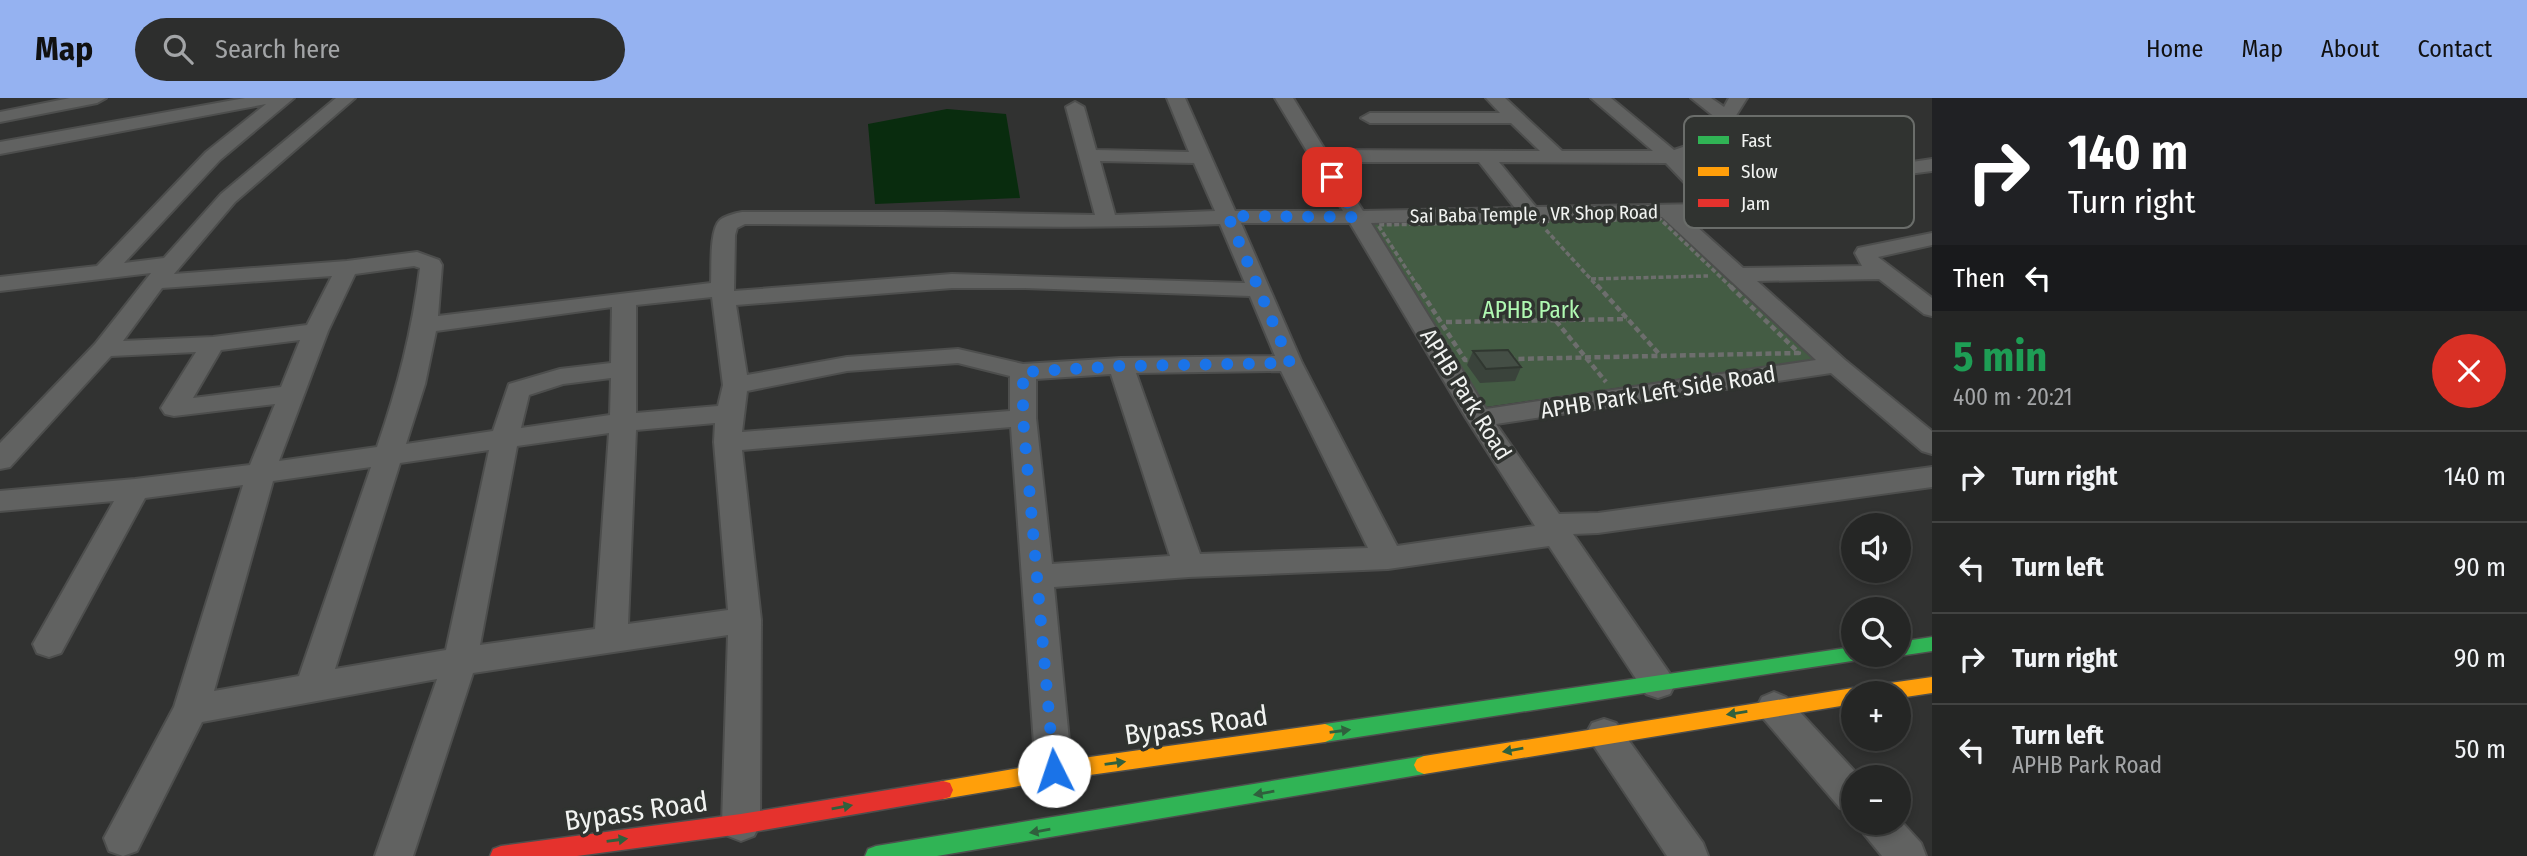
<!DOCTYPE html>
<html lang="en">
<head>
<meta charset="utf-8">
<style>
	:root { --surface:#252625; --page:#2d2e2d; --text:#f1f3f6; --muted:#a3a5a7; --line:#424342; --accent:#95b2f1 }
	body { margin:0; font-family:"Fira Sans Condensed",sans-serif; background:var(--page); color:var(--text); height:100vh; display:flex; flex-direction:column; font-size:26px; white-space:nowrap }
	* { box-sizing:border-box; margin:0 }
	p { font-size:23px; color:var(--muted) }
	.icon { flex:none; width:38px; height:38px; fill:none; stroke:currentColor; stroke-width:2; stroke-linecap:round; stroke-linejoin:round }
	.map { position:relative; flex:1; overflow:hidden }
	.drawer { display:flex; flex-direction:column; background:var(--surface); width:595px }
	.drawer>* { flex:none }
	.guide { background:#202124; color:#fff; overflow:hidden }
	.buttons { position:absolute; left:1841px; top:415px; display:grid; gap:14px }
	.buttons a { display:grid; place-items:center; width:70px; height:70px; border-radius:50%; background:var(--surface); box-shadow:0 4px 10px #0003,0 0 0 2px var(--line); font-size:35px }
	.pin { position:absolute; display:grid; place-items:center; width:60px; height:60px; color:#fff; margin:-30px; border-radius:14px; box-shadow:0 4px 10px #0006 }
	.me { position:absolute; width:77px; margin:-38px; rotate:356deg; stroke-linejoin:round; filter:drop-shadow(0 0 5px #0008) }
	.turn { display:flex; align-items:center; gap:24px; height:147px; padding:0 21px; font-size:32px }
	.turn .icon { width:91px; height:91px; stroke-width:2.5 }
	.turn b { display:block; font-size:49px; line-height:60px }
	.then { display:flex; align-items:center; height:66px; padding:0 21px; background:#0003; gap:14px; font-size:26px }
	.round { display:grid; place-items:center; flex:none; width:74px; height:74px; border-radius:37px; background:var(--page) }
	.headline { display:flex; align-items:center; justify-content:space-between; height:119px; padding:0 21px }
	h1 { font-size:42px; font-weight:700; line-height:52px; color:#1e9e55 }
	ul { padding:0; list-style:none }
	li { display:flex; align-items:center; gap:21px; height:91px; padding:0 21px; border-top:2px solid var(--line) }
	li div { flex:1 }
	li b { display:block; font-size:26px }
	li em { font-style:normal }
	header { display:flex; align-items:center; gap:42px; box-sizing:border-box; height:98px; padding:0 35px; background:var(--accent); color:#111 }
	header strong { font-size:33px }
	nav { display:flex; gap:38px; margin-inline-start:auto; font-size:24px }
	.search { width:490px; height:63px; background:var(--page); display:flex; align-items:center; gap:18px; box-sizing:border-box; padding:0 24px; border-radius:38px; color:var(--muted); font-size:26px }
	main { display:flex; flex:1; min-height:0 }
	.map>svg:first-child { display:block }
</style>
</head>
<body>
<header>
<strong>Map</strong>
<div class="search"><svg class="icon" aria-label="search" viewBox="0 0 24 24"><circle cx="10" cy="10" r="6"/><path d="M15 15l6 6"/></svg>Search here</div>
<nav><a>Home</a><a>Map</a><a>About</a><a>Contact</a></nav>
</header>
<main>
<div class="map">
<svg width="1932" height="758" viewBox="0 0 1932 758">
	<rect width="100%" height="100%" fill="#313231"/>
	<path fill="#445c44" d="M1664 120 1814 261 1486 309 1370 124Z"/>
	<path fill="#092c0e" d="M947 11 1006 16 1020 100 875 106 868 26Z"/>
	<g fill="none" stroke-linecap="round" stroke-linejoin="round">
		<g stroke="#4d4e4d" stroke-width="4">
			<path id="street" d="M70 0H106L97 5 0 24V14Z
				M245 0H294L220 62 124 165 164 160 221 96 336 0H355L235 104 174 176 347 163 417 154 439 162 442 167 438 218 711 185C712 171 709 132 720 122 725 118 736 115 742 114H944L1095 117 1066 9 1075 4 1084 9 1096 52 1189 54 1167 0H1185L1235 113H1343L1275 0H1293L1325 52 1540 53 1511 25H1370L1361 20 1370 15H1500L1486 0H1505L1562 53H1653L1591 0H1611L1674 52 1701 43 1716 20 1691 0H1711L1724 9 1729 0H1747L1715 51 1684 61 1732 112 1729 116 1686 119 1743 170 1862 168 1855 155 1858 150 1932 135V147L1878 159 1932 200V218L1924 216 1879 181 1757 183 1845 262 1932 333V356L1922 353 1831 275 1496 326 1559 416 1598 415 1932 369V389L1598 435 1573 436 1670 576 1675 586 1670 596 1658 600 1646 596 1549 448 1388 471 1189 479 1054 489 1072 673 1067 684 1054 689 1041 684 1036 673 1011 329 742 352 761 522 760 726 754 738 741 743 728 738 722 726 728 537 473 575 413 758H375L437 581 202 624 137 753 123 758 109 753 104 740 174 609 243 387 145 400 61 555 49 559 37 555 33 546 114 403 0 413V393L135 381 250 367 275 306 174 318 165 316 161 310 196 254 111 258 10 369 0 371V345L95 246 151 175 0 193V179L97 168 206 54 266 6 0 56V44ZM1100 63 1194 65 1215 113 1115 117ZM1332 64H1479L1515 110 1363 113ZM1499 64 1666 65 1705 106 1536 109ZM1662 119 1816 262 1486 311 1371 125ZM1241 125H1350L1466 320 1535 428 1397 448 1302 265ZM745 126C904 126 1062 132 1220 126L1245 185 952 176 734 193 735 137 737 130ZM414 168 420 170C412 234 398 288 377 349L279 363 328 233 355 176ZM332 178 307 227 213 239 123 243 162 190ZM952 190H1025L1250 198 1275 258 1121 260 1023 266 958 251 847 259 747 277 736 207ZM712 199 723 287 718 308 636 315V207ZM612 209 611 265 560 271 509 286 493 333 406 346 425 286 436 233ZM300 242 281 289 193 300 221 252ZM958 265 1010 278V313L742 334 747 293 847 273ZM1281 273 1368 450 1200 456 1136 275ZM1111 276 1170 458 1052 466 1036 320V281ZM611 280 610 317 521 330 529 297 563 286ZM715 325 714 344 728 512 628 526 636 332ZM609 335 595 531 480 547 517 348ZM489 352 446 552 335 571 400 365ZM371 369 299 578 214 593 273 383Z
				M1932 61V73L1870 81 1851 89 1841 103H1827L1824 99 1837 81 1859 72Z
				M1774 594 1786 599 1860 679H1853V715L1840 710 1762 619 1757 609 1762 599Z
				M1604 621 1616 625 1703 745 1708 758H1667L1586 636 1592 625Z
				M1899 721 1921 745 1926 758H1882L1864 736 1858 724H1899Z"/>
		</g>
		<g stroke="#4d4e4d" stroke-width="3">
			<path id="fast" d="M1932 539V553L1899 558 1893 556H1899V544Z
				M1853 549V556H1867L1865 561 1325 644 1318 641 1315 635 1318 629 1325 626Z
				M1424 658 1431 661 1434 667 1431 673 1424 676 937 758H865L868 751 876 748Z"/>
		</g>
		<g stroke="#4d4e4d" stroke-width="3">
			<path id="slow" d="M1932 579V595L1899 600V595H1866L1869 589 1876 587Z
				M1853 590 1861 595H1853V606L1424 676 1417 673 1414 667 1417 661 1424 658Z
				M1325 626 1332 629 1335 635 1332 641 1325 644 1054 682 943 701 936 699 933 692 936 685 943 683 1054 664Z"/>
		</g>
		<g stroke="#4d4e4d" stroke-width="3">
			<path id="jam" d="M943 683 950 685 953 692 950 699 943 701 741 736 577 758H490L493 751 501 748 741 716Z"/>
		</g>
		<path stroke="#6d6e6d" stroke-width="3.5" stroke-dasharray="5 2.5" stroke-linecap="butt" d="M1546 132 1598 189
			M1591 181 1708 178
			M1418 189 1378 127 1660 121 1731 189"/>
		<path stroke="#6d6e6d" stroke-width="4.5" stroke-dasharray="6 3.5" stroke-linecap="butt" d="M1417 187 1465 262 1799 255 1729 187
			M1597 187 1660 257
			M1556 223 1606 284
			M1446 224 1627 221"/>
		<use href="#street" fill="#616261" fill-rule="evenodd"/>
		<use href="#fast" fill="#30b455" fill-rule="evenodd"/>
		<use href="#slow" fill="#ff9f0a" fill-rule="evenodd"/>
		<use href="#jam" fill="#e5322d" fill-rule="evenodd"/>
	</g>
	<path fill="#3a433b" d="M1473 253 1521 269 1515 283 1480 285 1467 267Z"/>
	<path fill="#444e45" stroke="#303730" stroke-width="2" d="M1508 252 1521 269 1486 271 1473 253Z"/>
	<defs><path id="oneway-solid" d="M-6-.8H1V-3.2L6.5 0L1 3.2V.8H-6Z" transform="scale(1.75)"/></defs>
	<g fill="#30603d">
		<use href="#oneway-solid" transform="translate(1737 615) rotate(171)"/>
		<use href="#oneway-solid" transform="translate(1340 633) rotate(-8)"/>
		<use href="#oneway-solid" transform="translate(1513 652) rotate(170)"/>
		<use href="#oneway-solid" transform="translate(1115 665) rotate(-8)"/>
		<use href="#oneway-solid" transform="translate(1264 695) rotate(170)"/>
		<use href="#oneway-solid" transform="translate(842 709) rotate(-10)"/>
		<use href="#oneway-solid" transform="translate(1040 733) rotate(170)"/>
		<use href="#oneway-solid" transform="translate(617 742) rotate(-8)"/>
	</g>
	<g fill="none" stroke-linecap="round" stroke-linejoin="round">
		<path stroke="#1a73e8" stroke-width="12" stroke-dasharray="0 21.6" d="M1054 673 1023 320V274L1121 268 1290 265 1228 118 1356 119 1332 79"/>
	</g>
	<g text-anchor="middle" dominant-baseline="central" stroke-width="7" stroke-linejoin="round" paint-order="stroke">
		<g font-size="19" fill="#f1f3f1" stroke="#303330">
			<text transform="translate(1534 116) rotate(-1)">Sai Baba Temple , VR Shop Road</text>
		</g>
		<g font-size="23" fill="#b0f9b2" stroke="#303330">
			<text x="1531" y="212">APHB Park</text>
		</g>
		<g font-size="23" fill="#f1f3f1" stroke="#303330">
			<text transform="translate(1658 294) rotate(-9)">APHB Park Left Side Road</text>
			<text transform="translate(1466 296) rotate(58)">APHB Park Road</text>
		</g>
		<g font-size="28" fill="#f1f3f1" stroke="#303330">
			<text transform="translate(1196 627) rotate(-8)">Bypass Road</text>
			<text transform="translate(636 713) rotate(-8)">Bypass Road</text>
		</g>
	</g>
	<rect x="1684" y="18" width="230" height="112" rx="10" fill="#303330" stroke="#6a6d6a" stroke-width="2"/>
	<rect x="1698" y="38" width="31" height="8" fill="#30b455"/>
	<rect x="1698" y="69" width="31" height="9" fill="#ff9f0a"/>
	<rect x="1698" y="101" width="31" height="8" fill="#e5322d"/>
	<g font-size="19" fill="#f1f3f1">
		<text x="1741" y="49">Fast</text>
		<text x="1741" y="80">Slow</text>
		<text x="1741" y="112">Jam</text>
	</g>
</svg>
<div class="buttons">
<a><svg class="icon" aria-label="sound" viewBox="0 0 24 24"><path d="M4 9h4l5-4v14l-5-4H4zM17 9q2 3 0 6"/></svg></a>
<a><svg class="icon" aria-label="search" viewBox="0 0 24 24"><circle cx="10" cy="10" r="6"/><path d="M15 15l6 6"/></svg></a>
<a>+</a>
<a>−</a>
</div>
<div class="pin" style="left:1332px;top:79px;background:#d93025"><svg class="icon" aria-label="arrive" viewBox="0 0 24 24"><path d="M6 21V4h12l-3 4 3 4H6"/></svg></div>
<svg class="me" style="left:1054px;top:673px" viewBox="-20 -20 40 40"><circle r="19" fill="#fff"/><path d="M0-13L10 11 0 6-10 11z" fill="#1a73e8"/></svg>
</div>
<section class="drawer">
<div class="guide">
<div class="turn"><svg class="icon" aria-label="right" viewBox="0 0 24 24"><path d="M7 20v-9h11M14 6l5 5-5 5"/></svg><div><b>140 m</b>Turn right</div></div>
<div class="then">Then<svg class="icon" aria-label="left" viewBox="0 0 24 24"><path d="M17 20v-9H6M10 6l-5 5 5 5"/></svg></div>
</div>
<div class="headline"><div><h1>5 min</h1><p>400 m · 20:21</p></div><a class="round" style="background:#d93025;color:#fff"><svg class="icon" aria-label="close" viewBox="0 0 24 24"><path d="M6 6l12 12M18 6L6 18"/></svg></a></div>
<ul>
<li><svg class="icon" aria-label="right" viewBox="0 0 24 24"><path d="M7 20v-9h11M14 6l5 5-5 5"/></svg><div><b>Turn right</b></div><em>140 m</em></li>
<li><svg class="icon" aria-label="left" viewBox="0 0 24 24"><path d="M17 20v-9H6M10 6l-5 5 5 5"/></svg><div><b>Turn left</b></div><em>90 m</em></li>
<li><svg class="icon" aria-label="right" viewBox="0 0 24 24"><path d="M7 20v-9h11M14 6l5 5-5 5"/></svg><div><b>Turn right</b></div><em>90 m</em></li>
<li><svg class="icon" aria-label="left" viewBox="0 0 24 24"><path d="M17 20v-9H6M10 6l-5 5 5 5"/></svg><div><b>Turn left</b><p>APHB Park Road</p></div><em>50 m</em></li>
</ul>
</section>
</main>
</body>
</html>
